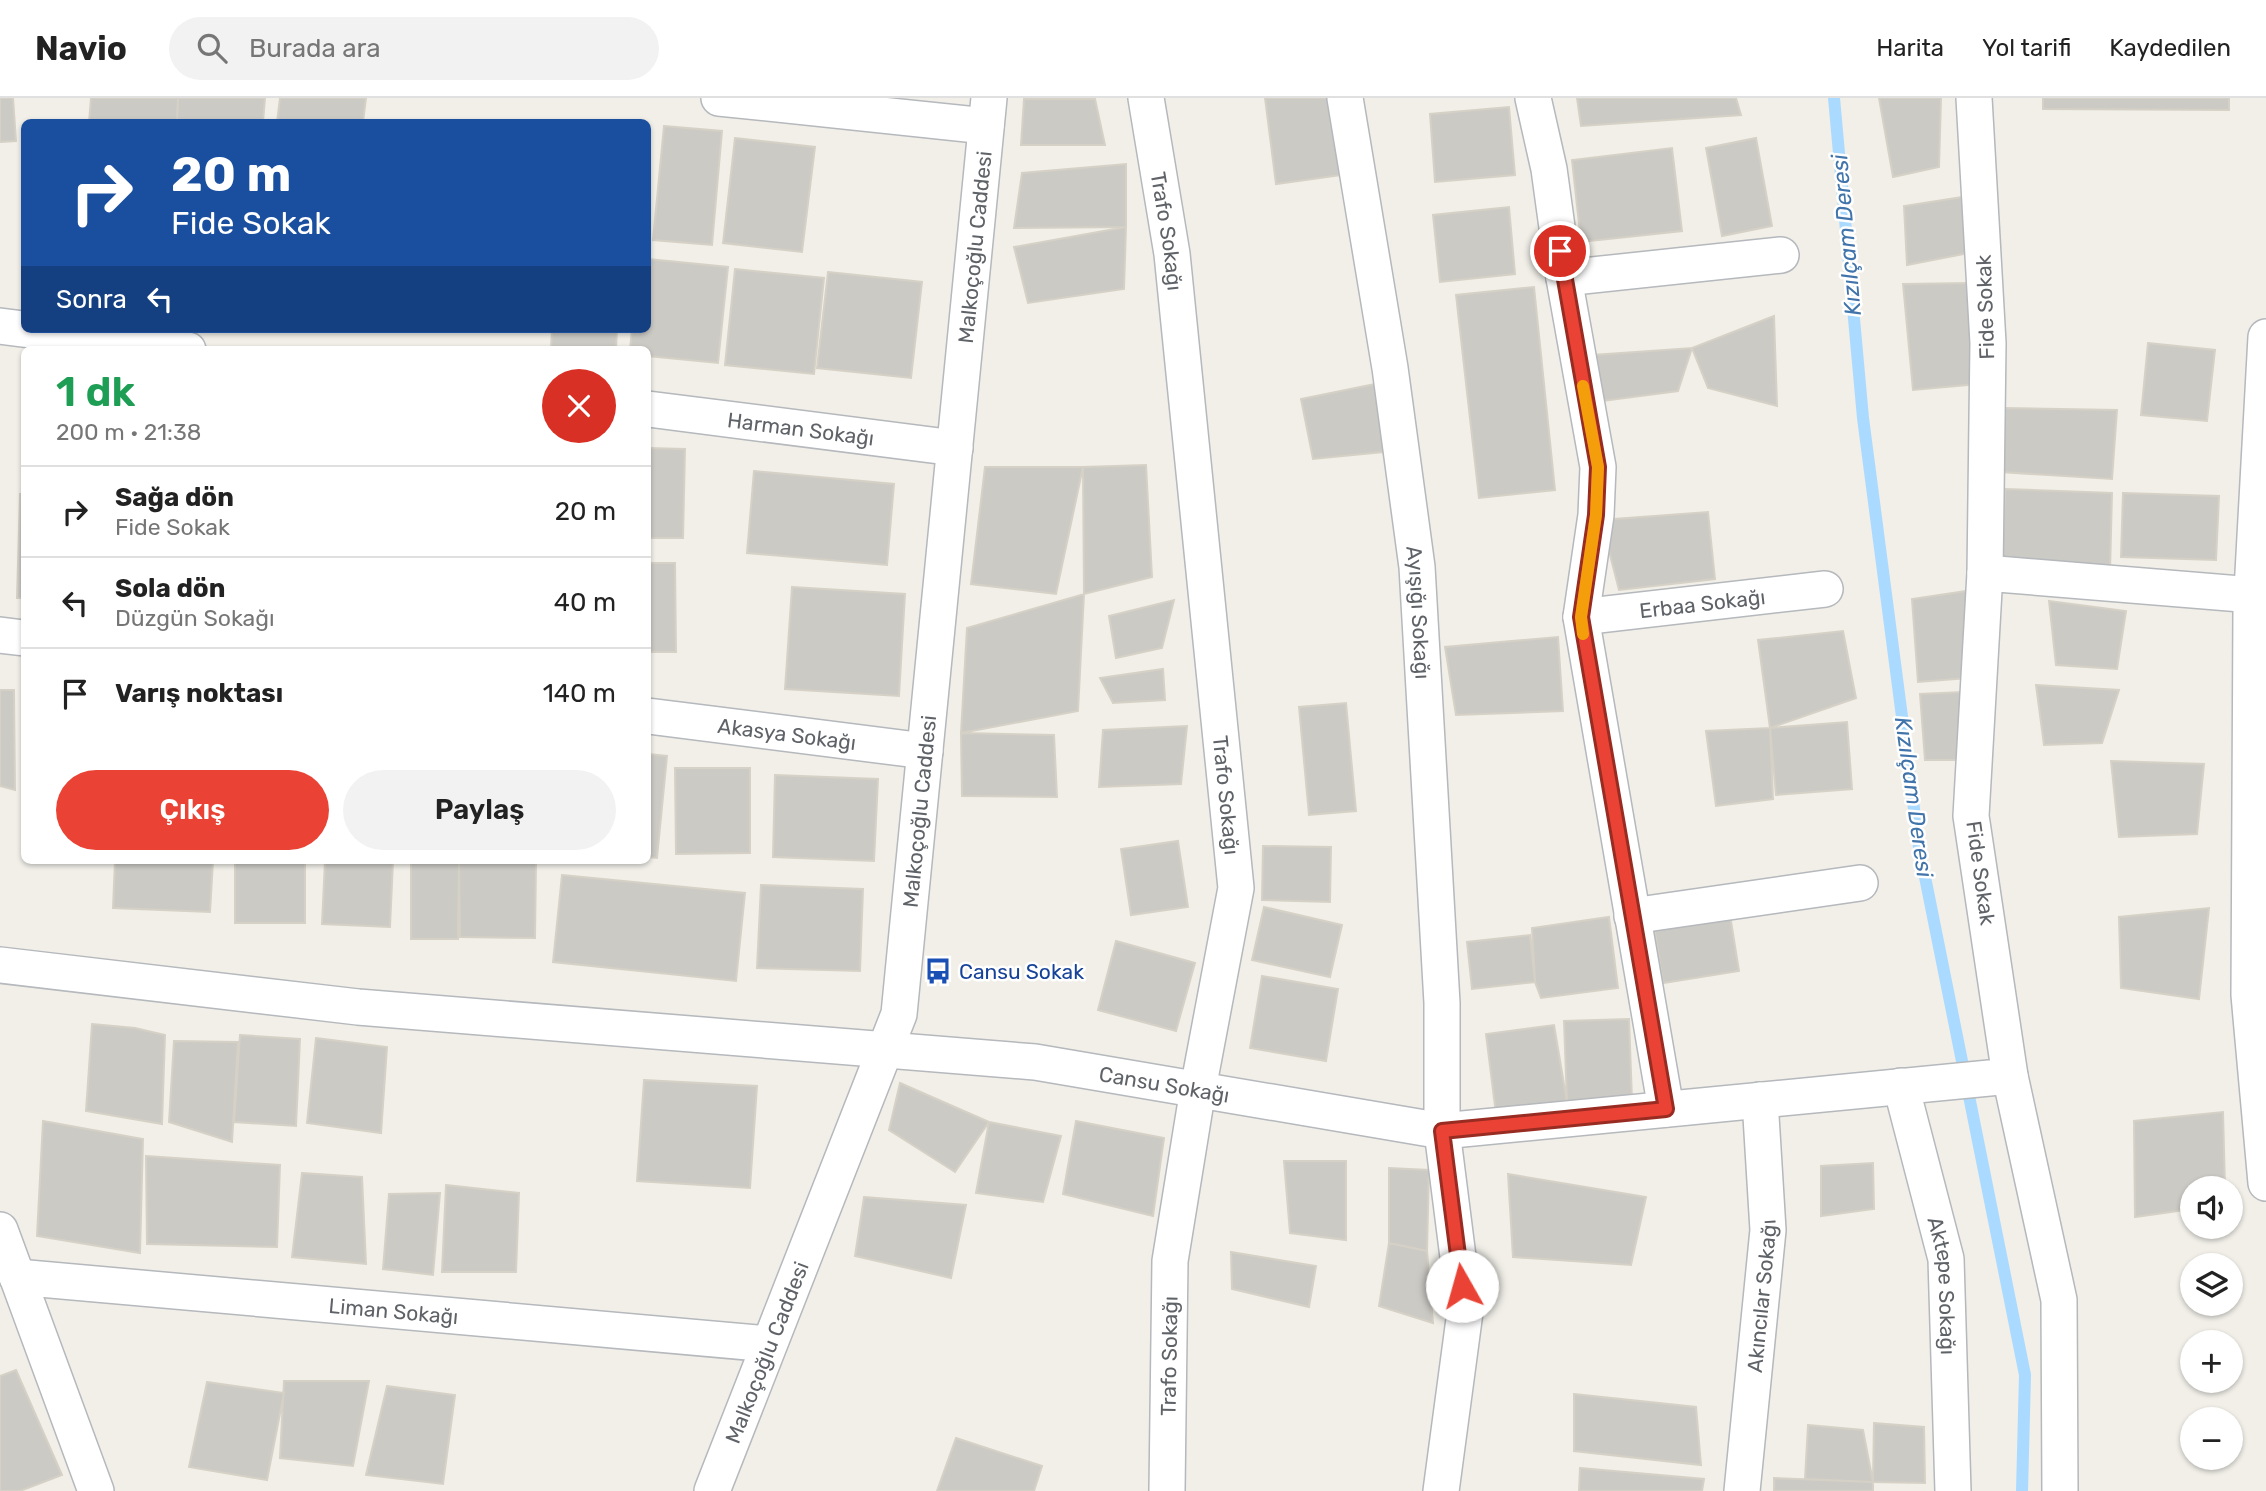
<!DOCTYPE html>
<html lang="tr">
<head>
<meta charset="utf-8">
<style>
	:root { --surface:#fff; --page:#f2f2f2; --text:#222; --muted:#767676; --line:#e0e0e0; --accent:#ea4335 }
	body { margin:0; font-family:Rubik,sans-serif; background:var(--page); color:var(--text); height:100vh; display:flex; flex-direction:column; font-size:26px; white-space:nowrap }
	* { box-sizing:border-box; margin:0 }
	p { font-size:23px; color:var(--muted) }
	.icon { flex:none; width:38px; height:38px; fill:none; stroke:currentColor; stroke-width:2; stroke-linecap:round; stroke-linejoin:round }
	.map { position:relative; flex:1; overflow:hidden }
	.details { position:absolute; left:21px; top:248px; width:630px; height:518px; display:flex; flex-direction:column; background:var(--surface); border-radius:10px; box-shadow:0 2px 5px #0004 }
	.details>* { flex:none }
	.top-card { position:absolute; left:21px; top:21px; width:630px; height:214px; border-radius:10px; box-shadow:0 2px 5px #0004; background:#1a4fa0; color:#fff; overflow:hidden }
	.tools { position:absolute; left:2180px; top:1078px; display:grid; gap:14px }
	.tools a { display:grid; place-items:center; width:63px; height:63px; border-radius:50%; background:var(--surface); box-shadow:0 2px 5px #0004; font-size:35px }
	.pin { position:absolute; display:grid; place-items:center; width:60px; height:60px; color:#fff; margin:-30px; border:4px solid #fff; border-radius:50%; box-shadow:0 2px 7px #0007 }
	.me { position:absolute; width:77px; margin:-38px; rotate:353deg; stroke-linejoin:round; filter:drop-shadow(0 0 5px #0008) }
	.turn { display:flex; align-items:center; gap:24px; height:147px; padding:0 35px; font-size:32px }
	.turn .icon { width:91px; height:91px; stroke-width:2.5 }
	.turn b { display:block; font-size:49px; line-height:60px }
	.then { display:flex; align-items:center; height:66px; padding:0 35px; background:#0003; gap:14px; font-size:26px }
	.round { display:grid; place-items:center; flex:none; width:74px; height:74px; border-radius:37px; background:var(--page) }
	.head { display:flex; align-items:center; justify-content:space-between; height:119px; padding:0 35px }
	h1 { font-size:42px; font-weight:600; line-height:52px; color:#1e9e55 }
	.button { display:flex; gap:14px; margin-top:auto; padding:14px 35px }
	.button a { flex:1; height:80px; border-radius:42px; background:var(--accent); color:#fff; font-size:28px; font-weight:600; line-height:80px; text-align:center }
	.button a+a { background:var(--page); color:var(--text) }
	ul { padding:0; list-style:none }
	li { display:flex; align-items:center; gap:21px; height:91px; padding:0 35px; border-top:2px solid var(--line) }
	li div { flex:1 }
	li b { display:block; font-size:26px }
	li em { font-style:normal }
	header { display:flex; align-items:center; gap:42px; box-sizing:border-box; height:98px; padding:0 35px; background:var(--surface); border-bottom:2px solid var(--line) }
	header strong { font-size:33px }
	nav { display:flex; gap:38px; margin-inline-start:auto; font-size:24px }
	.search { width:490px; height:63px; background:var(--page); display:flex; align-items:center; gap:18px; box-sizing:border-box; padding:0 24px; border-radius:38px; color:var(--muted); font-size:26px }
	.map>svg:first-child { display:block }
</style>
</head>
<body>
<header>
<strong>Navio</strong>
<div class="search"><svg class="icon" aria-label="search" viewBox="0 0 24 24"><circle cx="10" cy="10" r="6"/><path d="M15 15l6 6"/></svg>Burada ara</div>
<nav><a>Harita</a><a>Yol tarifi</a><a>Kaydedilen</a></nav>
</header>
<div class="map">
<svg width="2266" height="1393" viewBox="0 0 2266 1393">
	<rect width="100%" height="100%" fill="#f1efe8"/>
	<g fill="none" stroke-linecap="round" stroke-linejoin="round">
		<path stroke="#aadaff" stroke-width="12" d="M1834 0 1863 320 1919 749 2025 1277 2022 1393"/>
	</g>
	<path fill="#cccac5" stroke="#d6d1c6" stroke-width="2" d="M0 0H13L16 43 0 44Z
		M91 0H178L177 24H89Z
		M178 0H265L263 24H177Z
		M280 0H366L363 24H277Z
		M1265 0H1339L1349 76 1276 86Z
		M1577 0H1736L1741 17 1581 28Z
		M1879 0H1941L1939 69 1893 79Z
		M2043 0H2229V12L2043 11Z
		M1024 1H1095L1105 47H1021Z
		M1509 9 1515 77 1435 84 1430 16Z
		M664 28 722 33 712 147 653 142Z
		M735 40 815 49 802 154 723 145Z
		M1756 40 1772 128 1722 138 1706 50Z
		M1672 50 1682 133 1581 144 1572 62Z
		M1126 66V129L1014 130 1022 75Z
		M1963 99 1974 154 1907 167 1904 108Z
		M1509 109 1515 176 1440 184 1433 117Z
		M1126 129 1124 191 1028 205 1014 149Z
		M648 161 728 169 718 265 648 258V252H630L632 231H648Z
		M735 171 824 180 814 276 725 267Z
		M828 174 922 184 911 280 817 270Z
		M1970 185 1978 286 1913 292 1903 186Z
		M1534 189 1555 392 1479 400 1456 197Z
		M1774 218 1777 308 1708 290 1692 250Z
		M552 231H617L616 252 551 251Z
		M2148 245 2215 252 2207 323 2141 317Z
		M1692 250 1678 293 1603 303 1593 257Z
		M1380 285 1383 354 1313 361 1301 301Z
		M2002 310 2117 312 2112 381 2000 374Z
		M648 350 685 351 683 440H648Z
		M1146 367 1152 479 1084 496 1083 369Z
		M985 369H1083L1056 496 971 486Z
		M754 373 894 386 887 467 747 455Z
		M2005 391 2112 395 2110 474 2002 470Z
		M2123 395 2219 398 2216 462 2121 459Z
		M20 396H24V500H17Z
		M1708 414 1715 481 1619 492 1601 422Z
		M648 465H675L676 554H648Z
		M792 489 905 496 899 598 785 591Z
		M1973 492 1968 580 1918 584 1912 501Z
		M1084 496 1078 613 961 635 967 530Z
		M1174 502 1162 550 1116 560 1109 518Z
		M2049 503 2126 513 2117 571 2056 567Z
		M1843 533 1856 600 1770 630 1758 542Z
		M1558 539 1563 613 1456 617 1445 549Z
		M1163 571 1165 602 1113 605 1100 580Z
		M2036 587 2119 592 2102 645 2044 647Z
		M0 592H14L15 692 0 688Z
		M1963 594V662H1925L1920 596Z
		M1346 605 1356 713 1309 717 1299 609Z
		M1847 624 1852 691 1776 697 1770 630Z
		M1187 628 1181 686 1099 689 1103 632Z
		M1770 630 1773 701 1716 708 1706 633Z
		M961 635 1054 637 1057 699 962 698Z
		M648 656 667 658 657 760 648 759Z
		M2111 663 2204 666 2197 736 2119 739Z
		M675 670H750V755L676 756Z
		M775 677 878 681 874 763 773 759Z
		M1178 743 1188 809 1131 817 1121 751Z
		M1263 748 1331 749 1330 804 1262 802Z
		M115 763H213L210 814 113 810Z
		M235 763H305V825H235Z
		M325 763H393L390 829 322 826Z
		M411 763H459L458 841H411Z
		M459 763H536L535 840 460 839Z
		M562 777 745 795 736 883 553 864Z
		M761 787 863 791 860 873 757 870Z
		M1264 809 1342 827 1330 879 1252 862Z
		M2209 810 2199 901 2121 890 2119 819Z
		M1730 817 1739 873 1663 885 1654 829Z
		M1609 819 1618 890 1541 900 1535 884 1532 830Z
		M1530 837 1535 884 1472 891 1467 844Z
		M1116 843 1195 865 1176 933 1098 912Z
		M1262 878 1338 891 1326 963 1250 950Z
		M1629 921 1632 1002 1567 1004 1564 923Z
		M92 926 135 930 165 937 162 1026 86 1013Z
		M1554 927 1567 1004 1496 1016 1486 936Z
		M240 937 300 941 296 1028 234 1024Z
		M316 940 387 949 381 1035 307 1025Z
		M174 943 238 944 232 1044 169 1024Z
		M644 982 757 988 750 1090 637 1083Z
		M900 985 989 1024 955 1074 889 1032Z
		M2223 1014 2225 1090H2193V1111L2135 1119 2134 1023Z
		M43 1023 143 1041 140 1155 37 1138Z
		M1076 1023 1164 1040 1153 1118 1063 1096Z
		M989 1024 1061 1038 1043 1104 976 1095Z
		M146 1058 280 1067 277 1149 147 1146Z
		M1284 1063H1346V1142L1290 1135Z
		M1873 1065 1874 1111 1821 1118V1068Z
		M1389 1070 1429 1072 1427 1153 1389 1145Z
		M302 1075 362 1079 366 1166 292 1159Z
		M1508 1076 1646 1099 1631 1167 1513 1159Z
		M446 1087 519 1095 516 1174H442Z
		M440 1095 433 1177 383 1171 389 1096Z
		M864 1099 966 1107 951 1180 855 1158Z
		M1389 1145 1427 1153 1433 1225 1379 1208Z
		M1231 1154 1316 1168 1309 1209 1232 1191Z
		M16 1272 62 1377 20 1393H0V1278Z
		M284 1283H369L353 1368 280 1360Z
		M207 1284 284 1295 267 1382 189 1369Z
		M387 1288 455 1297 443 1386 366 1377Z
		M1574 1296 1696 1309 1701 1367 1574 1353Z
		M1874 1325 1924 1329 1925 1385 1873 1384Z
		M1808 1327 1863 1332 1873 1384 1805 1381Z
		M956 1340 1042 1368 1034 1393H937Z
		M1580 1370 1704 1381 1702 1393H1579Z
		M1774 1380 1873 1384V1393H1774Z"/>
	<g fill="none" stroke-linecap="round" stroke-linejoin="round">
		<g stroke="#b5b8bc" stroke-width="38">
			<g id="minor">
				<path d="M719 0 986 28"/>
				<path id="s1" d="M1146 0 1172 156 1236 790 1198 991 1170 1163 1167 1393"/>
				<path id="s2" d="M1345 0 1390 270 1417 469 1442 905V1033L1465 1214 1441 1393"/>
				<path d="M1533 0 1549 71 1564 180 1598 369 1596 417 1581 519 1666 1011"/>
				<path d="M1564 180 1781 157"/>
				<path d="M0 228 188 252"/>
				<path d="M2266 239 2251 511 2249 897 2266 1085"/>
				<path id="s3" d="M648 311 955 350"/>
				<path d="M1985 475 2266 498"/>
				<path id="s4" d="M1581 519 1825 491"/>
				<path d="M0 537 24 540"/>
				<path id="s5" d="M648 618 925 653"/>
				<path d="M1632 818 1860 785"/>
				<path id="s6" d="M0 867 358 909 1035 964 1442 1033 2010 978 1971 718 1985 475 1988 245 1974 0"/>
				<path d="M2010 978 2059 1202 2060 1393"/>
				<path id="s7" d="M1901 988 1946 1161 1953 1393"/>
				<path d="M0 1132 96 1393"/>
				<path id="s8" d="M17 1179 769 1246"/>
				<path id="s9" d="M712 1393 899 916 989 0"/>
				<path id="s10" d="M1742 1393 1768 1132 1760 1002"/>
			</g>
		</g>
		<use href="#minor" stroke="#fff" stroke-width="35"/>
	</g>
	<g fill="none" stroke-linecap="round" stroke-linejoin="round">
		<g stroke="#982c22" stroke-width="18">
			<path id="route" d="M1462 1188 1442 1033 1666 1011 1581 519 1596 417 1598 369 1560 153"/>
		</g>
		<use href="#route" stroke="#ea4335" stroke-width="12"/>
		<path stroke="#f59e0b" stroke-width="12" d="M1583 288 1598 369 1596 417 1581 519 1583 536"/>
	</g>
	<defs>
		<g id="bus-bare" transform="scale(2.1)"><path d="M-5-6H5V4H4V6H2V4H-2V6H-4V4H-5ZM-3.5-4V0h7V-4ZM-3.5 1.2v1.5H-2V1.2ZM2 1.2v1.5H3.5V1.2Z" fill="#1a4fb4" stroke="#fff" stroke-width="2.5" paint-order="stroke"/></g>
	</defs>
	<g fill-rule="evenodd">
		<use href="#bus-bare" x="938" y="873"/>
	</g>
	<g text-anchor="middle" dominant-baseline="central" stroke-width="5" stroke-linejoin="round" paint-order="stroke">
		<g font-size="21" fill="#5f6368" stroke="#fff">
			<text stroke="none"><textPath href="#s1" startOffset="135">Trafo Sokağı</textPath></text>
			<text stroke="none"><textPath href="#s9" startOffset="1283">Malkoçoğlu Caddesi</textPath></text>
			<text transform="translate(1985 209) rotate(-92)">Fide Sokak</text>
			<text stroke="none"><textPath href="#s3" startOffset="154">Harman Sokağı</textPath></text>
			<text stroke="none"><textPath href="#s4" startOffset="122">Erbaa Sokağı</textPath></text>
			<text stroke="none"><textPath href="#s2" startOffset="520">Ayışığı Sokağı</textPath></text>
			<text stroke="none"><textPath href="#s5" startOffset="140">Akasya Sokağı</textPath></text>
			<text stroke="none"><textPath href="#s1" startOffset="702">Trafo Sokağı</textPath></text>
			<text stroke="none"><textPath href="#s9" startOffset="716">Malkoçoğlu Caddesi</textPath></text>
			<text transform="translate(1981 775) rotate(82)">Fide Sokak</text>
			<text stroke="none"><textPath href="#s6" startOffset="1171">Cansu Sokağı</textPath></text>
			<text stroke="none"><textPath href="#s7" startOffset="205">Aktepe Sokağı</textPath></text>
			<text stroke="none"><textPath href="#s10" startOffset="196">Akıncılar Sokağı</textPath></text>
			<text stroke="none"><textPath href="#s8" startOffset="378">Liman Sokağı</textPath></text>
			<text stroke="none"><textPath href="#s9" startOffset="149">Malkoçoğlu Caddesi</textPath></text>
			<text transform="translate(1169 1258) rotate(-89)">Trafo Sokağı</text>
		</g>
		<g font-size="21" fill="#164399" stroke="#fff" text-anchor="start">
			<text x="959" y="873">Cansu Sokak</text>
		</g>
		<g font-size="23" font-style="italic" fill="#4174aa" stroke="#fff">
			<text transform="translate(1846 137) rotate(-95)">Kızılçam Deresi</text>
			<text transform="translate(1914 699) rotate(82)">Kızılçam Deresi</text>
		</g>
	</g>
</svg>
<div class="tools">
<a><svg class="icon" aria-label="sound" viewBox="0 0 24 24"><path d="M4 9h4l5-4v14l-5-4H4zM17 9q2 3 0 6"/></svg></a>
<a><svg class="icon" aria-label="layers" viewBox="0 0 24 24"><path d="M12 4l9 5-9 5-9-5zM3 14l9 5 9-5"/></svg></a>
<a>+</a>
<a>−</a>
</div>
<div class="pin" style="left:1560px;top:153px;background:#d93025"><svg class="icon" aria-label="arrive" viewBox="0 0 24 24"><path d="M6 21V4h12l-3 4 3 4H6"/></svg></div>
<svg class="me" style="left:1462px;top:1188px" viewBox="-20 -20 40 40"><circle r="19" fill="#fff"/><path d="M0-13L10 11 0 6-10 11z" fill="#ea4335"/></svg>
<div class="top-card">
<div class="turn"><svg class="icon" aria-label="right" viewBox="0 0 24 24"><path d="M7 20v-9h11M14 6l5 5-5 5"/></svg><div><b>20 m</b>Fide Sokak</div></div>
<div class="then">Sonra<svg class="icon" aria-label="left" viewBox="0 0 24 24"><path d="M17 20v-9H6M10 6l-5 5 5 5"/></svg></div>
</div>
<section class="details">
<div class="head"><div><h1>1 dk</h1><p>200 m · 21:38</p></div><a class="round" style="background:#d93025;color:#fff"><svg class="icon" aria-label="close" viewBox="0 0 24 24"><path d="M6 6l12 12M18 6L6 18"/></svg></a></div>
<ul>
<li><svg class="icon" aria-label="right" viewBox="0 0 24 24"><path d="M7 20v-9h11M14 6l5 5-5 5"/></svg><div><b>Sağa dön</b><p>Fide Sokak</p></div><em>20 m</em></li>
<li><svg class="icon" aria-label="left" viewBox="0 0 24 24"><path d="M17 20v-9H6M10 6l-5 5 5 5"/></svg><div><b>Sola dön</b><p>Düzgün Sokağı</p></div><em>40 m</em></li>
<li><svg class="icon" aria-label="arrive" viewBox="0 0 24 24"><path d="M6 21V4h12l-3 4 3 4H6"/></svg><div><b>Varış noktası</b></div><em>140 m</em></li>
</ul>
<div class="button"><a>Çıkış</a><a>Paylaş</a></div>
</section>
</div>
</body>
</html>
